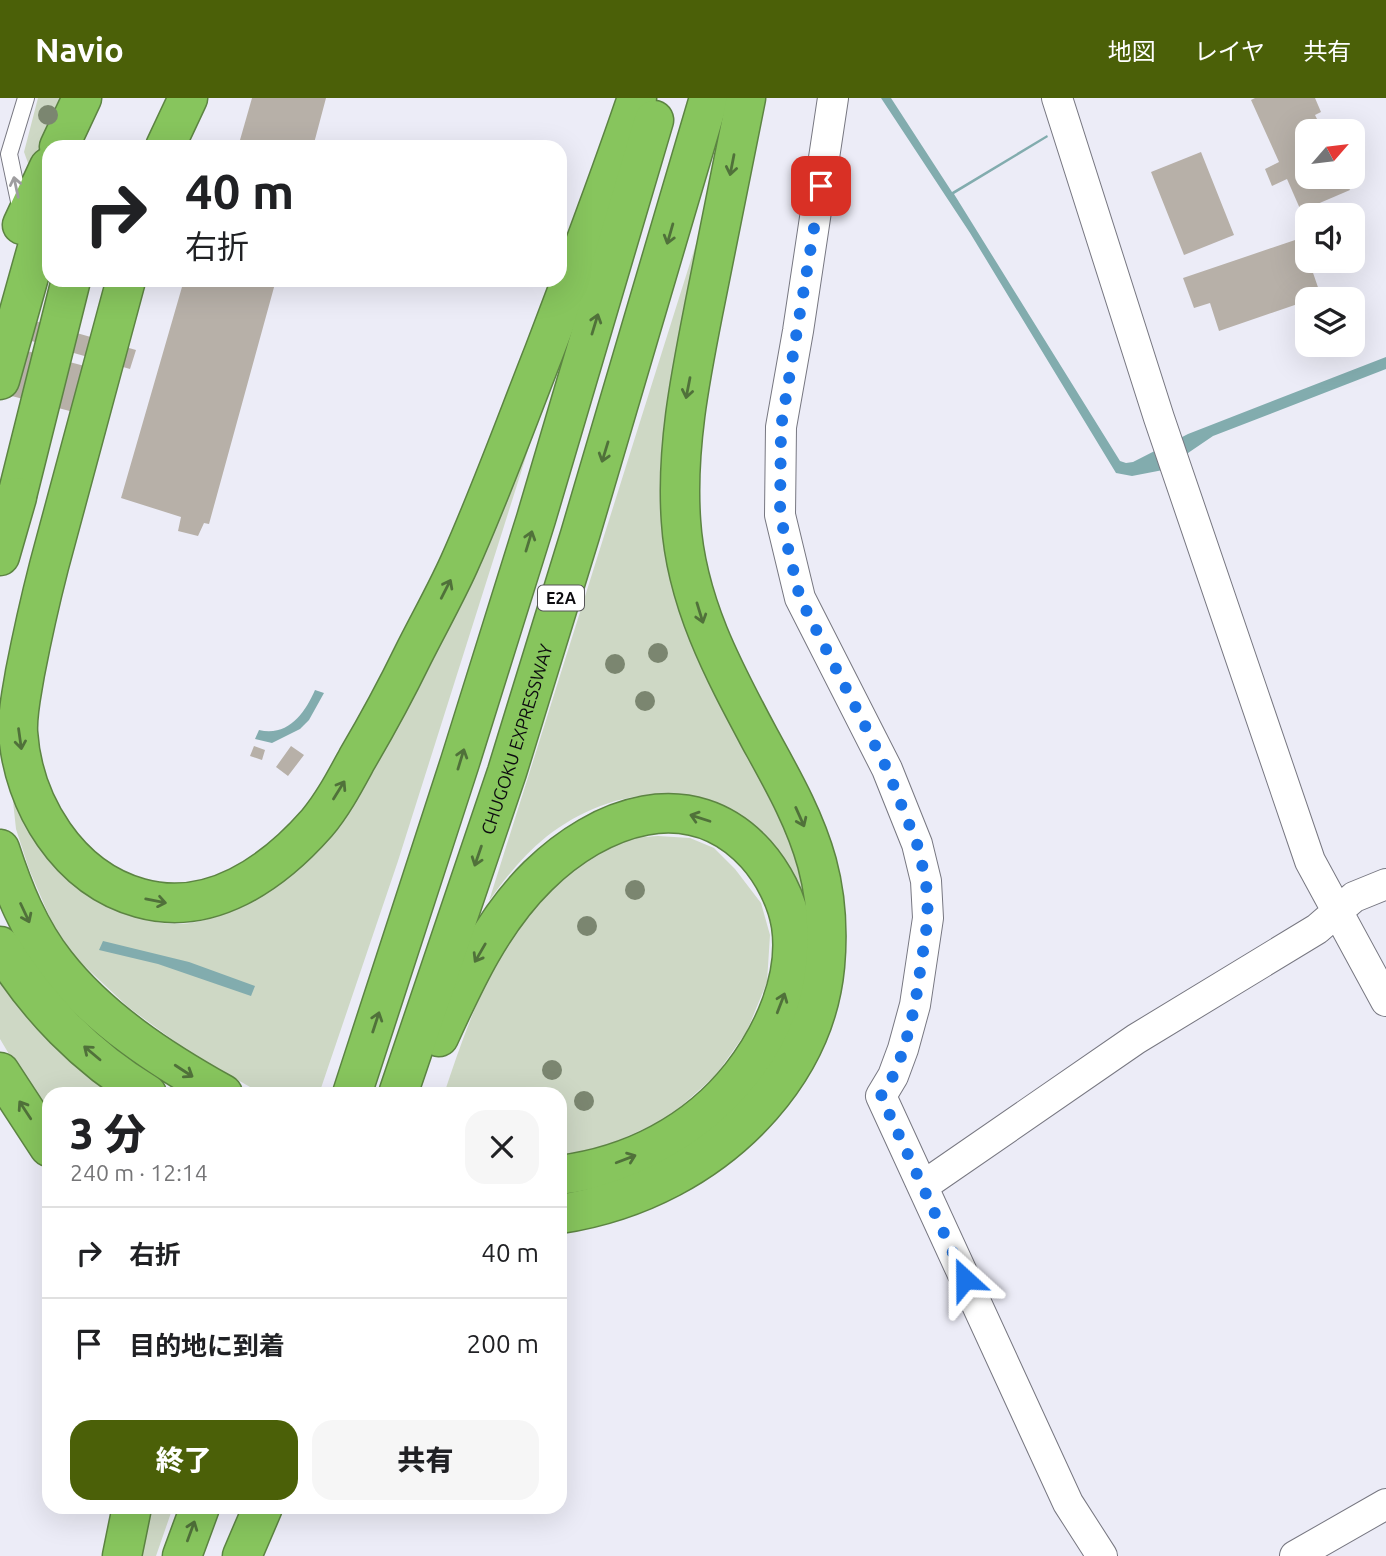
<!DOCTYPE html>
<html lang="ja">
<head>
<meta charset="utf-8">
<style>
	:root { --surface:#fff; --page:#f6f6f6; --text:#202124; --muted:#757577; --line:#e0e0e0; --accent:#4b6008 }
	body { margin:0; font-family:Ubuntu,"Noto Sans JP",sans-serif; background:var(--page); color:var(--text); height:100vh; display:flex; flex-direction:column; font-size:26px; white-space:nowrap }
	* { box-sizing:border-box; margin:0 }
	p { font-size:23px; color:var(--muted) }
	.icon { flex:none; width:38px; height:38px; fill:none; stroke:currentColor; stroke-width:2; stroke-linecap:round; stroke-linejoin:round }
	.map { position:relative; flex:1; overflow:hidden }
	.side { position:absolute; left:42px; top:989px; width:525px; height:427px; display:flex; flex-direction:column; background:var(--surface); border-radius:21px; box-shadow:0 7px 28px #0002 }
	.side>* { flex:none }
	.top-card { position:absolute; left:42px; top:42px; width:525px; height:147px; border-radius:21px; box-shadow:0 7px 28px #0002; background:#fff; color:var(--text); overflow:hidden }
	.needle { width:46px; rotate:62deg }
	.controls { position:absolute; left:1295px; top:21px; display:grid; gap:14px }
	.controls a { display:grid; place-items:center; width:70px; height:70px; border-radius:14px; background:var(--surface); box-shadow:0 7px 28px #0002; font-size:35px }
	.pin { position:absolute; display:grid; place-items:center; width:60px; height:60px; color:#fff; margin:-30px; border-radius:14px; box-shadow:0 4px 10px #0006 }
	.me { position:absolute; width:77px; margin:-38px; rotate:336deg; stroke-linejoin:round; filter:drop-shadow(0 0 5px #0008) }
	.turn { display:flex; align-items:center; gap:24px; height:147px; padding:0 28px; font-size:32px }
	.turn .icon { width:91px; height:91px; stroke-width:2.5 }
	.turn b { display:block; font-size:49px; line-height:60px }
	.round { display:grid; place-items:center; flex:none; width:74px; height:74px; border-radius:21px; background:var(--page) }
	.overview { display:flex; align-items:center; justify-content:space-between; height:119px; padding:0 28px }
	h1 { font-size:42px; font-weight:800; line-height:52px }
	.primary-button { display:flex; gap:14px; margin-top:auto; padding:14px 28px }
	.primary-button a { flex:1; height:80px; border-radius:21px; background:var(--accent); color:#fff; font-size:28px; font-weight:800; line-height:80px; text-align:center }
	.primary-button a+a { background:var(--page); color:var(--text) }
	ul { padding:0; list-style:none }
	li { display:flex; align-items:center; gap:21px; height:91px; padding:0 28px; border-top:2px solid var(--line) }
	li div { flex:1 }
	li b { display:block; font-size:26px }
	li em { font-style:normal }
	header { display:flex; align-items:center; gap:42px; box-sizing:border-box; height:98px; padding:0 35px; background:var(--accent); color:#fff }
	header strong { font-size:33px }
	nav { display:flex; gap:38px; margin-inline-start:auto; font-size:24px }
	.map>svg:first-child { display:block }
</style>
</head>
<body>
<header>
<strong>Navio</strong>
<nav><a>地図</a><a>レイヤ</a><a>共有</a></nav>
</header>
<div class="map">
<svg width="1386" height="1458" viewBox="0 0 1386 1458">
	<rect width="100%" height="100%" fill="#ececf7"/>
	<path fill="#ced8c5" d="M38 0H65L43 60 32 67 28 65 24 54Z
		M696 146H699L664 386 783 712 812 817C801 799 789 781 777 763 772 755 767 744 760 737 701 675 607 690 546 739 524 757 505 780 489 803Z
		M561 248 398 763 319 996H262L188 953 128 909 75 859 53 827 29 771 16 731 12 694C22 716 31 742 48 760 84 799 145 837 201 823 225 816 247 802 269 789Z
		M658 738 690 740 714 750 735 771 761 805 770 837 767 884 747 933 716 977 668 1020 606 1048 560 1058V996H444C471 914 506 816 579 765 592 757 607 747 621 743 633 739 646 739 658 738Z
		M0 871 126 996H49V1023L0 941Z
		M148 1409H173L156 1458H138Z"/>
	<path fill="#82acae" d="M881 0H891L952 94 1047 37 1048 39 954 96 1120 363 1126 365 1133 364 1188 336 1386 259V271L1213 338 1163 372 1132 378 1116 375 970 135Z
		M315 592 324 595 309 622 300 631 272 645 255 641 259 632C288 639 305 615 315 592Z
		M103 843 189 864 255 888 251 898 158 866 99 852Z"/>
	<path fill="#b7b0a8" d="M252 0H326L313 49H238Z
		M1255 0H1315L1321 14 1315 17 1323 33H1307V79H1344L1350 92 1301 113 1287 81 1272 88 1265 71 1279 64 1251 2Z
		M1201 54 1234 137 1184 157 1151 74Z
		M1301 140 1321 198 1219 233 1210 205 1194 210 1183 180Z
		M184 182H276L209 426 204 425 198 438 178 433 181 419 121 400Z
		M0 213 136 252 130 271 0 234Z
		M0 246 104 273 93 319 0 295Z
		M254 648 265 652 262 662 250 658Z
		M291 648 304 657 288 678 276 669Z"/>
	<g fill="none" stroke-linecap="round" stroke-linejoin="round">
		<g stroke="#777781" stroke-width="18">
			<path id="lane" d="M21 113 9 56 26 0"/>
		</g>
		<g stroke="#777781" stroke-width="32">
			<path id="street" d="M833 0 798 233 781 329 780 417 800 500 887 671 917 746 926 783 928 820 915 907 903 951 893 978 881 998 1068 1405 1102 1458
				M1057 0 1159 320 1310 763 1386 903
				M923 1088 1136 941 1317 831 1354 799 1386 786
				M1295 1458 1386 1406"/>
		</g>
		<g stroke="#5c8442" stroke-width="41">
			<g id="highway">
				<path d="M59 49 82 0"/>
				<path d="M165 49 188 0"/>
				<path d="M22 127 49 69"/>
				<path d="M126 182C100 277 74 372 49 468 40 503 32 539 25 575 22 594 17 615 18 634 23 706 68 780 140 800 210 820 273 775 317 725 333 706 345 683 357 661 377 627 396 592 413 557 428 527 445 497 459 466 490 397 516 325 544 254 576 170 608 86 637 0"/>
				<path d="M0 282 49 107"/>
				<path d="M0 423 18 394 71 182"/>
				<path d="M0 458 17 399"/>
				<path d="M0 751C13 791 29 832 56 866 99 921 162 962 223 996"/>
				<path d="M0 848C36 908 87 960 147 996"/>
				<path d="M439 939C465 882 492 823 538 778 599 718 690 684 756 756 773 775 787 802 791 827 799 880 773 937 741 978 696 1035 631 1068 560 1077"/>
				<path d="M0 974 49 1049"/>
				<path d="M352 996 460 664 536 421 654 22"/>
				<path id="s1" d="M398 996 507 674 580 437 709 0"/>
				<path d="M560 1116C638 1104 710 1067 762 1008 797 968 820 921 825 868 828 834 826 798 817 765 805 721 782 681 760 641 723 572 686 503 681 423 676 351 690 281 704 210 718 140 732 70 746 0"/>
				<path d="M122 1458 132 1409"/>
				<path d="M182 1458 200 1409"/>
				<path d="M242 1458 263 1409"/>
			</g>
		</g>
		<use href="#lane" stroke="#fff" stroke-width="16"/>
		<use href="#street" stroke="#fff" stroke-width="30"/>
		<use href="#highway" stroke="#87c55d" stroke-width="38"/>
	</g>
	<g fill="#7b8670">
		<circle cx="48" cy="17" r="10"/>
		<circle cx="658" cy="555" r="10"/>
		<circle cx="615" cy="566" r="10"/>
		<circle cx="645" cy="603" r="10"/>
		<circle cx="635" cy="792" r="10"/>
		<circle cx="587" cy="828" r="10"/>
		<circle cx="552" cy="972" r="10"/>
		<circle cx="584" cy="1003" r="10"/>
	</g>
	<defs><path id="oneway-shaft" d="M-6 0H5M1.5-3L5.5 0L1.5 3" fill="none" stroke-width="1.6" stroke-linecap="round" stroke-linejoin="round" transform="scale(1.75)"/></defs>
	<g stroke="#50713a">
		<use href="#oneway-shaft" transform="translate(732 67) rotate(101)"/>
		<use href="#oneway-shaft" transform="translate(670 136) rotate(106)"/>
		<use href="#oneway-shaft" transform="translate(595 226) rotate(-73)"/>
		<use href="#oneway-shaft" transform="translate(688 290) rotate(101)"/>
		<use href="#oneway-shaft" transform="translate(605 354) rotate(107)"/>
		<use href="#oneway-shaft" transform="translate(529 443) rotate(-73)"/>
		<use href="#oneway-shaft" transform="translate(446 491) rotate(-63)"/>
		<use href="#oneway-shaft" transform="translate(700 515) rotate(73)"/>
		<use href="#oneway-shaft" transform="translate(20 641) rotate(82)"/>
		<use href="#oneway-shaft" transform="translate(461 661) rotate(-73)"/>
		<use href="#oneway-shaft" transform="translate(339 692) rotate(-58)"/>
		<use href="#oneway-shaft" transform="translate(800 719) rotate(66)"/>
		<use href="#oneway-shaft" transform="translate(700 720) rotate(-162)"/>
		<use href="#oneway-shaft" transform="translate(478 758) rotate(109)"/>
		<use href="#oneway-shaft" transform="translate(156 803) rotate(11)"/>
		<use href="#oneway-shaft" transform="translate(25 815) rotate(65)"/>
		<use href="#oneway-shaft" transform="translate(480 855) rotate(120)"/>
		<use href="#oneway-shaft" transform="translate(781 905) rotate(-69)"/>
		<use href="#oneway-shaft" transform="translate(376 924) rotate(-72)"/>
		<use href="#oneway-shaft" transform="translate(92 955) rotate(-140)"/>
		<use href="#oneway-shaft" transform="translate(184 973) rotate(33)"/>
		<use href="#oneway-shaft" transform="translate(25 1012) rotate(-123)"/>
		<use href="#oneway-shaft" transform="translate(626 1061) rotate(-21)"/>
		<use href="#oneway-shaft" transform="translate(191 1433) rotate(-70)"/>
	</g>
	<use stroke="#9e9d9f" href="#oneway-shaft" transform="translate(16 89) rotate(-102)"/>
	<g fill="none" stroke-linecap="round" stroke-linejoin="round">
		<path stroke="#1a73e8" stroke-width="12" stroke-dasharray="0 21.6" d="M821 88 781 329 780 417 800 500 887 671 917 746 926 783 928 820 915 907 904 951 893 978 881 998 965 1181"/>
	</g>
	<g text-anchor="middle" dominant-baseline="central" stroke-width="5" stroke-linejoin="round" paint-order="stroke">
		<rect fill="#fff" stroke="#555457" stroke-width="2" x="538" y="487.5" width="46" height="25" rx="5"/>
		<g font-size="16" font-weight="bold" fill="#0c0b0f">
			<text x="561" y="500">E2A</text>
		</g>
		<g font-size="18" fill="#0c0b0f" stroke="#fff">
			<text stroke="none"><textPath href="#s1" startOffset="374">CHUGOKU EXPRESSWAY</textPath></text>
		</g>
	</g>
</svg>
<div class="controls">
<a><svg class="needle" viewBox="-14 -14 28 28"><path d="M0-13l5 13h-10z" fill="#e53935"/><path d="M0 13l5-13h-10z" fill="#757577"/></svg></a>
<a><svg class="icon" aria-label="sound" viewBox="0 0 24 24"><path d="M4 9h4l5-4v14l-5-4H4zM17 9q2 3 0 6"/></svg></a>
<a><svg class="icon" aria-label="layers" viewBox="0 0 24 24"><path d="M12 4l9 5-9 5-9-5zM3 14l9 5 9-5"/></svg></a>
</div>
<div class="pin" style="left:821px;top:88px;background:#d93025"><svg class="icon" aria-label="arrive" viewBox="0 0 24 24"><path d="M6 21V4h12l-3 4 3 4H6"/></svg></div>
<svg class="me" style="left:965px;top:1181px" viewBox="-20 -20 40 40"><path d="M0-17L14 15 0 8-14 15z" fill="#1a73e8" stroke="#fff" stroke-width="4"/></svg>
<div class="top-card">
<div class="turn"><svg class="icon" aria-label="right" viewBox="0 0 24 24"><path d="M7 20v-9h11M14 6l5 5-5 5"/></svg><div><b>40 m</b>右折</div></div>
</div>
<section class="side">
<div class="overview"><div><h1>3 分</h1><p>240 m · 12:14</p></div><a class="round"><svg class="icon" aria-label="close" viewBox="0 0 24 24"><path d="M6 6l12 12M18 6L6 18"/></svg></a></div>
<ul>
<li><svg class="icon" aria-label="right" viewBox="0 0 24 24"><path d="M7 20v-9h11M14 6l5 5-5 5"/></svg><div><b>右折</b></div><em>40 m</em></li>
<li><svg class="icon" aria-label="arrive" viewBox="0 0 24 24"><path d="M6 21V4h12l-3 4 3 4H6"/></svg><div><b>目的地に到着</b></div><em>200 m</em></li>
</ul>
<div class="primary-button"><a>終了</a><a>共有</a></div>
</section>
</div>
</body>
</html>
